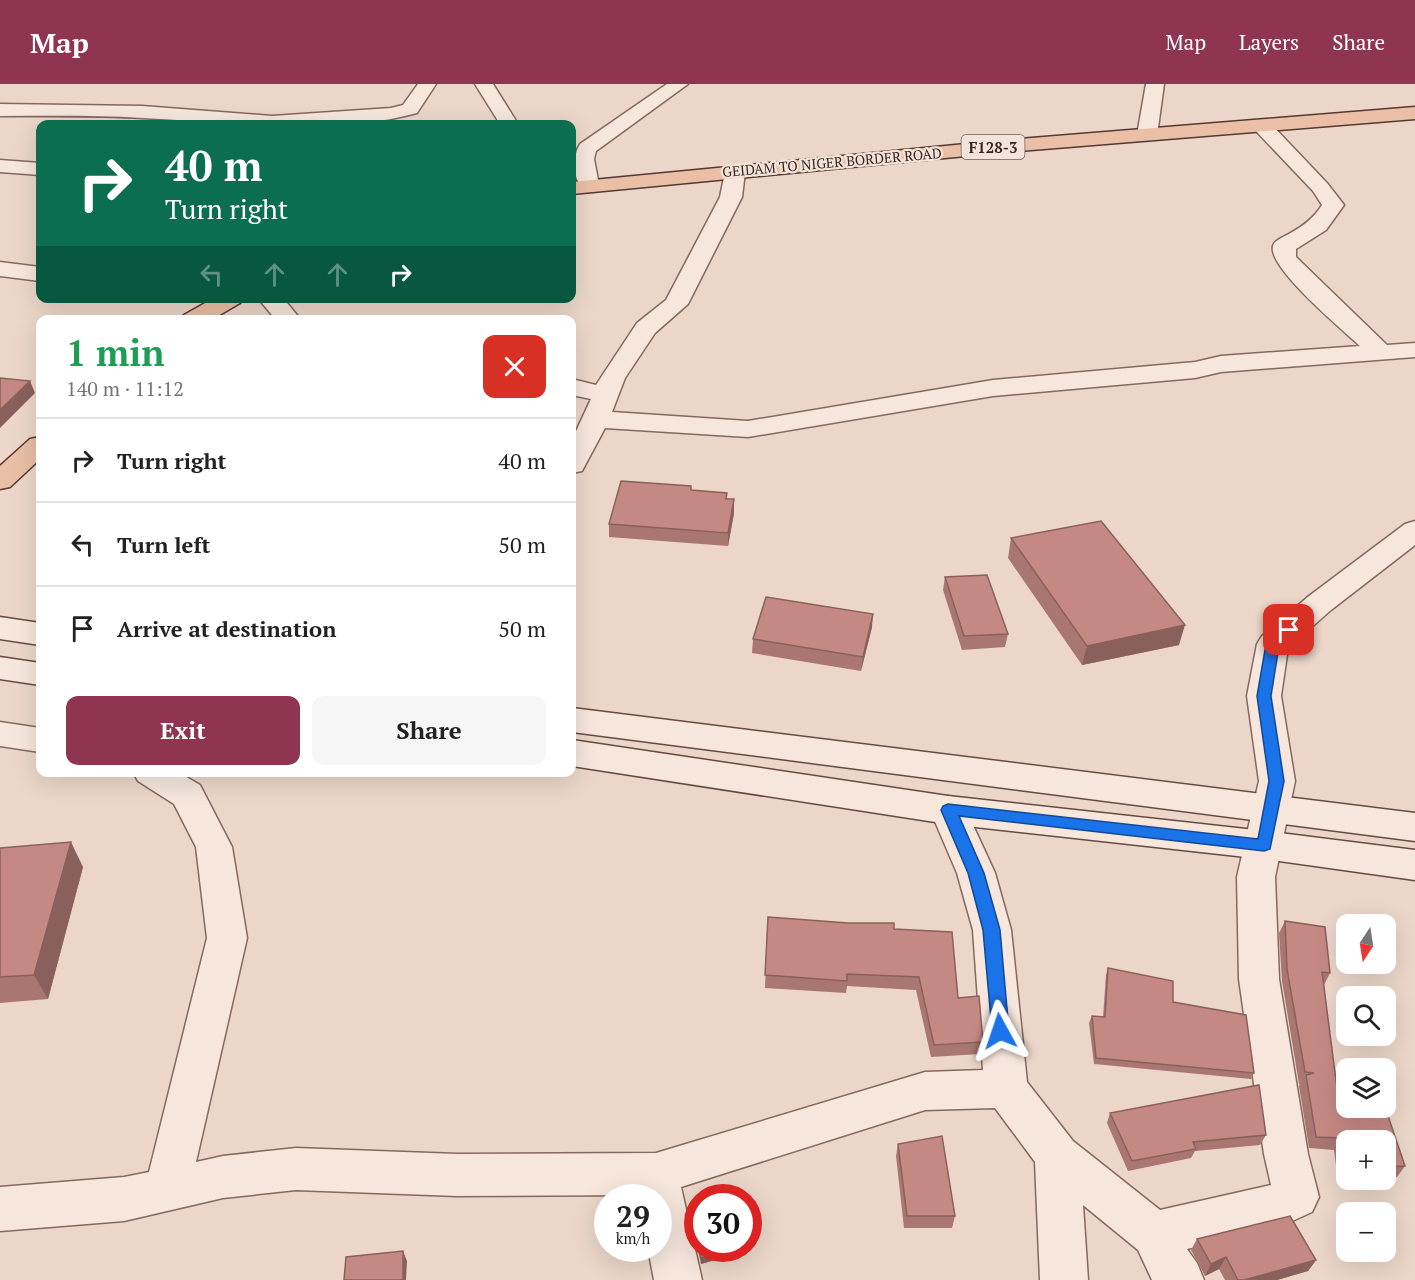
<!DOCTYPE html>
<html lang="en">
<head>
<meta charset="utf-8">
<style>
	:root { --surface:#fff; --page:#f6f6f6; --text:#222; --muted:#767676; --line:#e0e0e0; --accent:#8f3552 }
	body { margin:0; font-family:"PT Serif",serif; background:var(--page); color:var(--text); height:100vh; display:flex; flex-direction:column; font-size:22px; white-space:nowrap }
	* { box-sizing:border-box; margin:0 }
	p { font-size:20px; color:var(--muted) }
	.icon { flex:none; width:33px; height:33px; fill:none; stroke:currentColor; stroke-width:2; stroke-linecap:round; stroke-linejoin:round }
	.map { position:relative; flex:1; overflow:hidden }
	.panel { position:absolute; left:36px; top:231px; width:540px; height:462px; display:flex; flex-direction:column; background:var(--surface); border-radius:12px; box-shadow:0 6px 24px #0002 }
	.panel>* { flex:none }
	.top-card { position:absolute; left:36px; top:36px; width:540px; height:183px; border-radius:12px; box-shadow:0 6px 24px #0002; background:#0b6e4f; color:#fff; overflow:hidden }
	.needle { width:39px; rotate:192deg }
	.tools { position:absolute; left:1336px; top:830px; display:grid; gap:12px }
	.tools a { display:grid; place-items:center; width:60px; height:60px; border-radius:12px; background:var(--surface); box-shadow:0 6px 24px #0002; font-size:30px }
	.speed { position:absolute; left:594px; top:1100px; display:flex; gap:12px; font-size:30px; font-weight:700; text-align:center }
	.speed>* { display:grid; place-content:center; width:78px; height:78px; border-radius:50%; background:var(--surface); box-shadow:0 6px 24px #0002; line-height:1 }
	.speed small { font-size:15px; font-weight:400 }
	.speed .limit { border:9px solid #d22; background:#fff; color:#111 }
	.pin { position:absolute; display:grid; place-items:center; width:51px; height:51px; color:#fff; margin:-26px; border-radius:12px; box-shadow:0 3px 9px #0006 }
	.me { position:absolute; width:66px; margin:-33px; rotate:355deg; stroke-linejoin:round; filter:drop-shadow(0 0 4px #0008) }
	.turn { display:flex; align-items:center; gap:21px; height:126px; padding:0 30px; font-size:27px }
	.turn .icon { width:78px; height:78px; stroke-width:2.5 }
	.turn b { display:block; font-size:42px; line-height:51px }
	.lanes { display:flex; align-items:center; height:57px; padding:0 30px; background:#0003; justify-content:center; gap:30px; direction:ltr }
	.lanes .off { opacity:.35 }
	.round { display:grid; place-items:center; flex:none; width:63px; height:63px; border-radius:12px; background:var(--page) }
	.overview { display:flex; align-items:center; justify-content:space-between; height:102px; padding:0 30px }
	h1 { font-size:36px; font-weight:700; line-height:45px; color:#1e9e55 }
	.button { display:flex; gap:12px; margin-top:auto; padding:12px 30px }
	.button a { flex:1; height:69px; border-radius:12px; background:var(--accent); color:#fff; font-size:24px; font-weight:700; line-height:69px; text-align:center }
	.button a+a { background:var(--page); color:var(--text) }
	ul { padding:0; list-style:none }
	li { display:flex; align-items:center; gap:18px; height:84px; padding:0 30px; border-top:2px solid var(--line) }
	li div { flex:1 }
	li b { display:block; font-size:22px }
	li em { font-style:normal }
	header { display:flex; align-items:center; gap:36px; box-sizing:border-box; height:84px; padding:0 30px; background:var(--accent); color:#fff }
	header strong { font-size:28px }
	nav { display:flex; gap:33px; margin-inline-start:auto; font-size:21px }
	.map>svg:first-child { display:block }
</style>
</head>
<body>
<header>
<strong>Map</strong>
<nav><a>Map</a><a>Layers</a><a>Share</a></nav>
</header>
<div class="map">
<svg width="1415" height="1196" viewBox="0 0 1415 1196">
	<rect width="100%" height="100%" fill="#ebd6c9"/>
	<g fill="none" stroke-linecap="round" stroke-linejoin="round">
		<g stroke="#85685f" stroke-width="3">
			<path id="street" d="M418 0H436L417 29C334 52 228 38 142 34 95 31 47 32 0 32V20L142 22 272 32 391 24 403 21Z
				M475 0H493L518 40H500Z
				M667 0H688L596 67 594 75 599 101 596 105 589 107 582 105C573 93 572 72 580 60Z
				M1146 0H1164L1157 51 1154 55H1140L1137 51Z
				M1262 36 1269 38 1327 99 1344 121 1326 146 1296 165V173L1387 261 1415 259V273L1221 288 1195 294 993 312 748 353 605 344 582 387 572 389V356L591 315 572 311V295L596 301 637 239 666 216 720 113 725 88 728 84 735 82 742 84 745 88 742 113 688 220 655 249 625 294 612 328 748 337 993 296 1195 278 1221 272 1360 262C1344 247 1267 183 1273 162 1274 157 1280 155 1283 153 1299 145 1313 136 1322 121L1313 107 1255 46 1252 42 1255 38Z
				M0 76 40 79V91L0 88Z
				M0 178 40 183V197L0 192Z
				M258 214H283L301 236H276Z
				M1415 437V461L1331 526 1288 564 1281 612 1295 697 1275 793 1279 895 1308 1070 1319 1113 1312 1128 1279 1143 1187 1165 1197 1179 1204 1196H1152L1138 1166 1083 1121 1088 1196H1040L1035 1078 995 1024 925 1026 681 1103 702 1196H654L648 1164H658V1113L638 1111 457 1112 296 1106 223 1114 124 1137 0 1147V1103L124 1093 149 1088 207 854 196 763 174 720 138 697 133 688H178L200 701 232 763 247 854 196 1078 223 1072 296 1064 457 1070 656 1069 925 988 983 986 973 846 957 789 930 726 935 716 948 712 961 716 966 726 995 789 1011 846 1027 998 1073 1057 1160 1126 1271 1101 1264 1070 1239 895 1237 793 1259 697 1247 612 1257 560 1262 552 1309 512 1405 440Z
				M0 638 40 644V668L0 662Z"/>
		</g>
		<g stroke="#674942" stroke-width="3">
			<path id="secondary" d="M0 533 40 539V561L0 555Z
				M0 573 40 579V601L0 595Z
				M572 624 1415 729V757L572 648Z
				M572 656 948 712 1264 747 1415 766V796L1264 775 948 740 572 682Z"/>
		</g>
		<g stroke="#543833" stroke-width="3">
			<path id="primary" d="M1415 23V35L1007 68 572 110V98L1007 56Z
				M214 214H244L240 219 211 236H181L184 231Z
				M40 353V375L10 403 0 405V382L30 355Z"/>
		</g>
		<use href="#street" fill="#f6e6dc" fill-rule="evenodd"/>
		<use href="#secondary" fill="#f6e6dc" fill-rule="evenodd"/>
		<use href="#primary" fill="#eabfa5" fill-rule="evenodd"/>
	</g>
	<path fill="#a97671" d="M691 407 727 409V415H734V429L728 462 609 453V440Z
		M1011 454 1179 561 1082 581 1008 474Z
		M945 493 1008 550 1005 563 962 566 943 506Z
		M872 543 861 587 752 569 753 555Z
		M0 764 83 783 48 915 0 919Z
		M768 833 894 845 958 914 983 958 980 970 931 973 916 906 847 902 846 909 765 904Z
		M1285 837 1325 843 1330 889 1324 901 1337 1004H1347V1023H1385L1405 1082 1397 1093 1386 1094V1056H1347V1095H1368L1338 1097 1334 1066 1309 1064 1299 1002 1300 1000H1299L1282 897 1279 849Z
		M1108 884 1173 918 1254 989 1251 995 1094 980 1089 939 1092 932 1103 933 1106 891Z
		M1110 1029 1266 1051 1260 1061 1195 1067 1191 1074 1128 1087 1107 1039Z
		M898 1060 955 1132 952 1144H904L896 1072Z
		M698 1127V1164L752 1165 701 1180 691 1135 690 1129Z
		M1197 1155 1316 1176 1308 1187 1277 1196H1225L1219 1185 1205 1192 1191 1166Z"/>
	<path fill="#8a605c" d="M30 297 35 309 0 344V326Z
		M734 415V429L728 462V449Z
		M873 530 872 543 861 587 863 573Z
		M1185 541 1179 561 1082 581 1087 562Z
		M71 758 83 783 48 915 34 891Z
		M752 1159V1165L701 1180V1174L734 1164H748V1160Z
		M403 1167 407 1177 406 1196H403Z
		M1226 1173 1219 1185 1205 1192 1211 1180Z
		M1316 1176 1308 1187 1277 1196H1244Z"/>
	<path fill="#c58983" stroke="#8a605c" stroke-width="1.5" d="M0 294 30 297 0 326Z
		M621 397 691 402V406L727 409 726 415H734L728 449 609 440Z
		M1101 437 1185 541 1087 562 1011 454Z
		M987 491 1008 550 964 552 945 493Z
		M766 513 873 530 863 573 753 555Z
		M71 758 34 891 0 893V764Z
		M768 833 848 839H894V845L952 848 958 914 979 912 983 958 934 961 919 893 847 890V897L765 891Z
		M1285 837 1325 843 1330 889 1322 888 1337 1004H1347V1023H1385L1405 1082 1386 1083V1056H1347V1086H1346L1341 1054 1316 1053 1306 991 1314 989 1305 988 1287 885Z
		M1108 884 1173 897V918L1246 931 1254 989 1096 974 1092 932 1105 933Z
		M1259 1001 1266 1051 1193 1058 1196 1065 1132 1077 1110 1029Z
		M942 1052 955 1132H907L898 1060Z
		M698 1127V1160L690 1129Z
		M1290 1132 1316 1176 1244 1196H1238L1226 1173 1211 1180 1197 1155Z
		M748 1149 752 1159 748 1160Z
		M698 1164H734L701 1174Z
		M403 1167V1196H344L346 1173Z"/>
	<path fill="#1a73e8" stroke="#114b97" stroke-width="1.5" d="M1289 542 1295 546 1279 562 1271 612 1284 697 1270 765 1264 767 959 732 984 789 1000 846 1009 947 1007 953 1000 955 994 953 992 947 983 846 968 789 941 726 943 722 948 720 1258 755 1269 697 1257 612 1266 560 1284 543Z"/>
	<g text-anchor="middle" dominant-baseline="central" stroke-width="4.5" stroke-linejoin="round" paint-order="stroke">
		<g font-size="14" fill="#372521" stroke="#f3e3d8">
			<text transform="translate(832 78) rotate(-5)">GEIDAM TO NIGER BORDER ROAD</text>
		</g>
		<rect fill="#f3e3d8" stroke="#6f5e58" stroke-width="1.5" x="961.5" y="51" width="63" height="24" rx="4.5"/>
		<g font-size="15" font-weight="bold" fill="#372521">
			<text x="993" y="63">F128-3</text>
		</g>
	</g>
</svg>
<div class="tools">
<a><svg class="needle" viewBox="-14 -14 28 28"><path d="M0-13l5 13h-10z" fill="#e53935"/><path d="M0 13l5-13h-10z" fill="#767676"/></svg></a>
<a><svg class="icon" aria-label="search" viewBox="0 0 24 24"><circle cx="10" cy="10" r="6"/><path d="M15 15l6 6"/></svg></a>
<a><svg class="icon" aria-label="layers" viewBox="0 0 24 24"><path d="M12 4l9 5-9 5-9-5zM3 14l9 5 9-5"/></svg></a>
<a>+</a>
<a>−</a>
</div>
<div class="speed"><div>29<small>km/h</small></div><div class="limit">30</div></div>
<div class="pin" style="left:1289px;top:546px;background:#d93025"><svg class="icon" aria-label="arrive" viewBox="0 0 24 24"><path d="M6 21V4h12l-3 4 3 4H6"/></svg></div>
<svg class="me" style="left:1000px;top:947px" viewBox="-20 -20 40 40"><path d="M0-17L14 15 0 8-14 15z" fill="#1a73e8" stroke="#fff" stroke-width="4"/></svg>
<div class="top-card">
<div class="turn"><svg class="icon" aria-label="right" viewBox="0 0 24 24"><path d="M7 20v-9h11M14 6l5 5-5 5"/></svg><div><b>40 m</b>Turn right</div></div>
<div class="lanes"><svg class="icon off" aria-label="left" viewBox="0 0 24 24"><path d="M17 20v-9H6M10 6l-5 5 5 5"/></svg><svg class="icon off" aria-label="ahead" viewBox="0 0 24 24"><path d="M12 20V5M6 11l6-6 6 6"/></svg><svg class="icon off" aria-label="ahead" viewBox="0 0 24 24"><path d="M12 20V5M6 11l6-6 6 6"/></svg><svg class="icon" aria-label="right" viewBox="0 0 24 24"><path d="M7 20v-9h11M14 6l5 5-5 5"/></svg></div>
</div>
<section class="panel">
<div class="overview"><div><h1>1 min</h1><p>140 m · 11:12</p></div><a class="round" style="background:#d93025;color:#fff"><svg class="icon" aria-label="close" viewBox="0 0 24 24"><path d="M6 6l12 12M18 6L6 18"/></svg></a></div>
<ul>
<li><svg class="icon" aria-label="right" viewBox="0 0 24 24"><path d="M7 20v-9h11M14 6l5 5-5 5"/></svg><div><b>Turn right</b></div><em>40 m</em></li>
<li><svg class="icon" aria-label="left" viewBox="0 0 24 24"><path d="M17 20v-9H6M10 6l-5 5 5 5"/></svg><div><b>Turn left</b></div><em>50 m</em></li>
<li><svg class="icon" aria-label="arrive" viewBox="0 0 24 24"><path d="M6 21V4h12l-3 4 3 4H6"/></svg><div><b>Arrive at destination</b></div><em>50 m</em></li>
</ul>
<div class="button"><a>Exit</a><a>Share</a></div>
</section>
</div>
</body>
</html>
